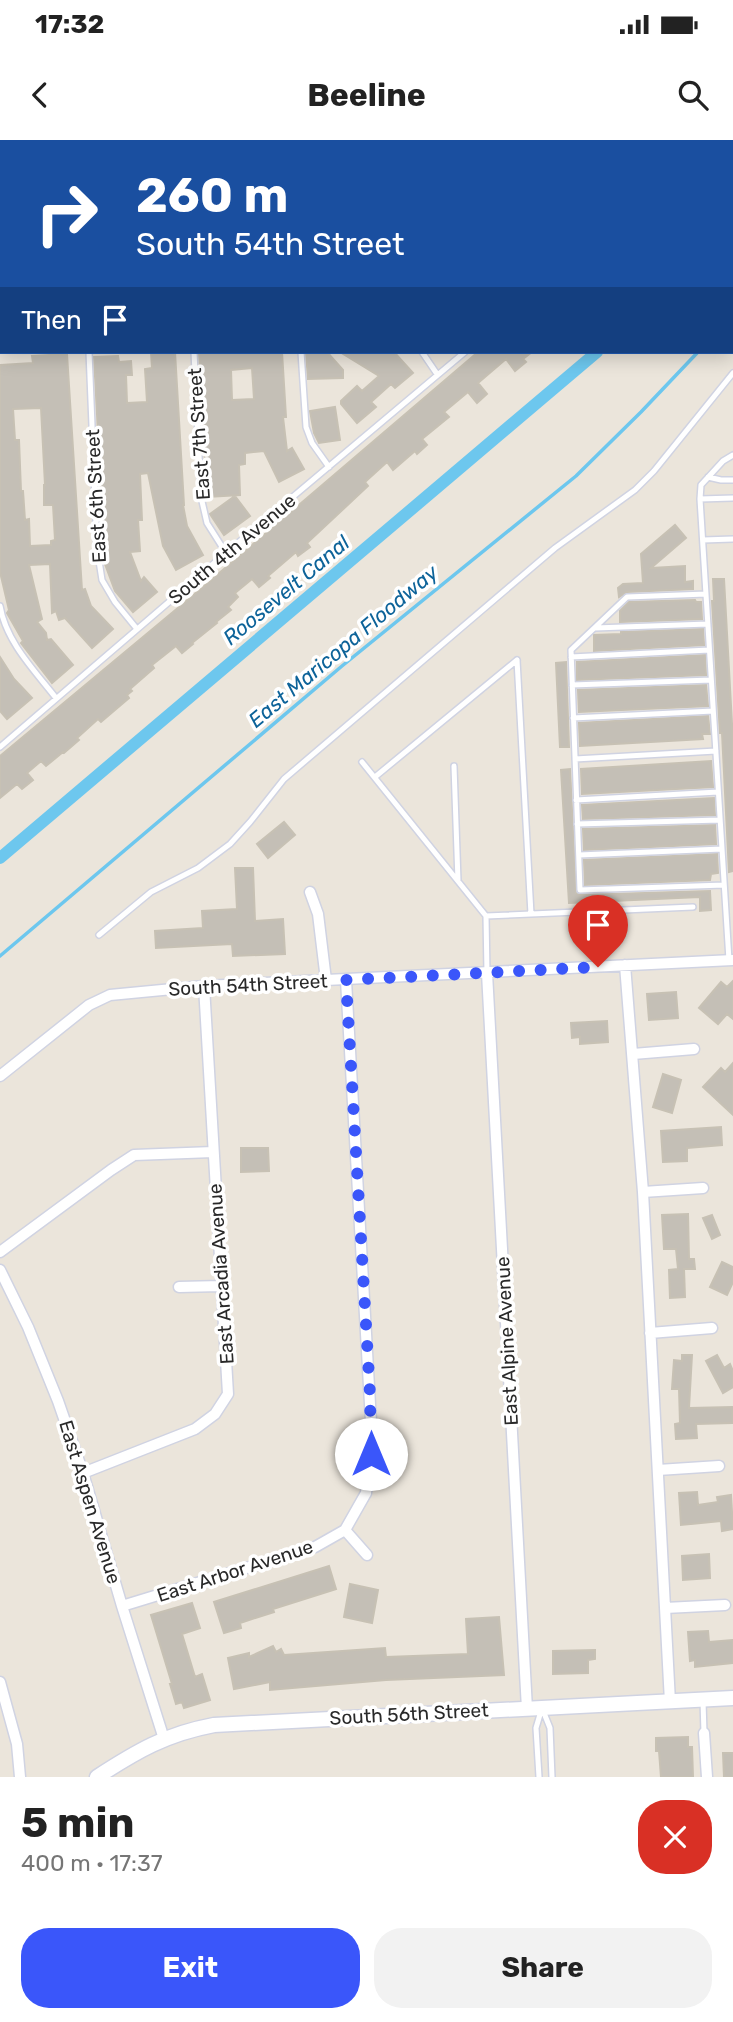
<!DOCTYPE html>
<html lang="en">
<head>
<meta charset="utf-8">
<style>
	:root { --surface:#fff; --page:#f2f2f2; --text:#222; --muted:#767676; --accent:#3a56fa }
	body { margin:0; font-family:Rubik,sans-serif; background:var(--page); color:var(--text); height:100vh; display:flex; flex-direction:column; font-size:26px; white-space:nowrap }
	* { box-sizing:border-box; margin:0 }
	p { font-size:23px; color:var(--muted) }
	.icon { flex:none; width:38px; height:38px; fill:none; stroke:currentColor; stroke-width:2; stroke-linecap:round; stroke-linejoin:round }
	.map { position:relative; height:1637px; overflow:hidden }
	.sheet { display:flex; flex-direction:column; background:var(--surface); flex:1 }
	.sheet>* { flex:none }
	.guide { position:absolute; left:0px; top:0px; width:733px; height:214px; box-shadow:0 4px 18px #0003; background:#1a4fa0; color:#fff; overflow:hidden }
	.pin { position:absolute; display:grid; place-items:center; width:60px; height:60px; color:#fff; margin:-72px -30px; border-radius:50% 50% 50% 0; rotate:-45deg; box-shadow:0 0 7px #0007 }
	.pin .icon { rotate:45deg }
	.me { position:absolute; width:77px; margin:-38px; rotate:0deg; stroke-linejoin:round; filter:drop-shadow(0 0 5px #0008) }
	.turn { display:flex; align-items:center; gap:24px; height:147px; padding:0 21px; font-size:32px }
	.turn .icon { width:91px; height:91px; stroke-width:2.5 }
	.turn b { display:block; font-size:49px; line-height:60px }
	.then { display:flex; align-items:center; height:66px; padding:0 21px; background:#0003; gap:14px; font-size:26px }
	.round { display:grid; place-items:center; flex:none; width:74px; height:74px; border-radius:28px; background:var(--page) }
	.summary { display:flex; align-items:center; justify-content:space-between; height:119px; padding:0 21px }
	h1 { font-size:42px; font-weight:700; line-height:52px }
	.primary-button { display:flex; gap:14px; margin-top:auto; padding:14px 21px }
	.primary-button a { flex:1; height:80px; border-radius:28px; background:var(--accent); color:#fff; font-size:28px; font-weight:700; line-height:80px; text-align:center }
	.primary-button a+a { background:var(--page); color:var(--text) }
	.status { display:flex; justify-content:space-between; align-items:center; height:49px; padding:0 35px; background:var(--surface); direction:ltr }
	.status svg { height:19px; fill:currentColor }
	header { display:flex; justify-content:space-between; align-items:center; height:91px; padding:0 21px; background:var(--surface); font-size:32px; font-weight:700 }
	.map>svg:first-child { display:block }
</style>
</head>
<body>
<div class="status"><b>17:32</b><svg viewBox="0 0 49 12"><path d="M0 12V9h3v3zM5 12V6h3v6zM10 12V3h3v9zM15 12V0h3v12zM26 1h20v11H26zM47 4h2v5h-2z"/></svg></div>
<header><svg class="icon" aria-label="back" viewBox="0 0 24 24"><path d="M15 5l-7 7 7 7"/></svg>Beeline<svg class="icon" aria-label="search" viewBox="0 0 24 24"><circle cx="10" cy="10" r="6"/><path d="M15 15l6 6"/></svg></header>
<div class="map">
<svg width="733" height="1637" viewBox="0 0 733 1637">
	<rect width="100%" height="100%" fill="#ebe5db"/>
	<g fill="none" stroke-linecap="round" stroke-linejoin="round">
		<path stroke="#6dc7ee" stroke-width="3.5" d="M732 174 733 173
			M0 816 342 526 576 336 641 272 698 212"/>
		<path stroke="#6dc7ee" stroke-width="12" d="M732 98 733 96
			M0 718 597 212"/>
	</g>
	<path fill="#c4bfb6" stroke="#c7c1b4" stroke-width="2" fill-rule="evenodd" d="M151 212H175L184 365H183L187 386 203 415 176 430 163 406 148 333 140 334 142 380H138L140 411 130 412 141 441 144 437 157 452 133 472 115 451 105 424 106 422 102 369 94 217 118 216 119 222 131 221 132 235H126L127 263 147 262 145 229 152 228Z
		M220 212H282L286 277H283L287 311 292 308 304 329 279 342 264 311 245 313V324L239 325 240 355 207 357 199 213ZM252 228 254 259 232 260 231 230Z
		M306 212H327L343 230V238L308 239Z
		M340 212H394L413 233 395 248 391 244 371 262 376 267 357 283 341 264V261L357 246 362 251 379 236Z
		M478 212H532L523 219 526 222 515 231 506 219 478 243 487 254 477 263 468 252 444 272 449 277 422 299 427 305 417 314 415 311 393 330 387 322 365 342 368 346 307 403 310 407 298 416 296 412 268 436 270 438 259 447 252 439 235 453 238 457 228 467 231 470 216 482 217 483 192 503 193 504 182 513 176 506 152 525 154 528 130 549 132 551 127 555 129 558 101 582 98 579 77 598 79 600 64 613 63 612 46 626 41 621 27 633 33 640 22 649 17 644 0 658V616L197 452Z
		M67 214 82 450 85 449 91 466 113 489 92 508 65 478 59 480 56 471 52 473 50 424 29 425 42 479 37 482 46 493 47 500 51 499 73 525 52 543 21 503 23 501 7 473 9 470 0 432V225L33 223 32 216ZM41 268 45 345H44V365H53L55 400 51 401V405L30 406 29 379 25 380 23 351H21L19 300H15L13 269Z
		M335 267 340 300 319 303 314 293 310 271Z
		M235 356 250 376 224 395 210 374Z
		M675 385 686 398 651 428 685 426V442L693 441V449L627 452 619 457 618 448 623 444 643 443 641 414Z
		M713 439H724L733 602V731L729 732 722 593H720L712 461H714Z
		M695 460 696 462H701L702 479 620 482V471L629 462Z
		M703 489 704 505 594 511V495L621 494V492Z
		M705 515 706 535 577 540V522Z
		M0 517 14 539 32 558 7 579 0 571Z
		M566 522 569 607H560L556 523Z
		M706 545 708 566 579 572 578 550Z
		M708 576 710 594H702L703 599 580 606 579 583Z
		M711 621 713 647 582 654 581 629Z
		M570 629 576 753 580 755 710 751 711 770 700 771V757L569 763 561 630Z
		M714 658 715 675 583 679 582 665Z
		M284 682 295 695 268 718 257 704Z
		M715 685 716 704 584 710 583 689Z
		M717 714 718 733 711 734 710 740 585 745 584 720Z
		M235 728H253L255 781 283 779 285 814 233 816 232 804 156 808 155 791 203 788 202 771 237 769Z
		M733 841V879L727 874 718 884 699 868 721 842 727 847Z
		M676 852 678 878 649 880 647 854Z
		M607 881 608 902 580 904V897L572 898 571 883Z
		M733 923V975L703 947 721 928 725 932Z
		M663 934 681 940 672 973 653 967Z
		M721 987 722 1005 687 1008V1021L663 1022 661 991Z
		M241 1008H268L269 1031 241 1032Z
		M688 1074 689 1119H694L695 1129H684L685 1157 670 1158 669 1130 678 1129 676 1109H664L662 1075Z
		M712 1075 720 1095 712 1099 703 1078Z
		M722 1122 733 1127V1142L727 1155 710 1147Z
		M682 1215H692L689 1268 732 1267 733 1283 696 1284 697 1298 676 1299 675 1284 680 1283 679 1249H672L674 1220 682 1221Z
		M717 1215 724 1228 730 1224 733 1231V1247L723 1253 706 1221Z
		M697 1352 698 1365 718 1362 717 1357 731 1355 733 1389 722 1391 721 1381 681 1385 679 1353Z
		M709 1414 710 1438 683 1440 682 1416Z
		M329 1426 336 1449 273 1469 274 1472 240 1483 241 1488 224 1493 214 1462Z
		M350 1444 378 1450 372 1483 344 1477Z
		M192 1463 200 1488 182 1494 195 1537 202 1534 210 1560 184 1568 182 1562 176 1564 170 1544H172L151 1475Z
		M499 1477 504 1535 386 1540 270 1550V1542L234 1549 228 1518 249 1513V1517L273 1506 276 1512 281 1509 284 1515 385 1508 386 1517 468 1514 466 1479Z
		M708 1491 709 1502 733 1500V1523L695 1527V1520L690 1521 688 1492Z
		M595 1510V1519L588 1520V1533L553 1534V1511Z
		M688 1597V1607H692L693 1637H661L659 1611H656V1598Z
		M723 1613H733V1637H724Z"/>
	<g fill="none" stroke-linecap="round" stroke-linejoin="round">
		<g stroke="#d0d3e2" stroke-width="8">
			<path id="lane" d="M385 0V2
				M417 2 419 0
				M0 44H2
				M0 204H2
				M89 212 97 408 102 440 115 462 137 489
				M194 212 201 357 207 383 226 413
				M301 212 306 287 312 303 329 327
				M422 212 437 234
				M708 337 721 340H733
				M700 359 733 358
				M703 400 733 399
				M706 454 627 457 571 510 580 750 724 745
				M0 466C6 502 35 531 56 558
				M595 488 708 484
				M571 517 709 510
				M517 520 531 774
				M572 545 711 540
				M573 578 713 571
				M0 607 226 413 465 212
				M575 619 716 611
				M362 622 486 776 487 833
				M454 626 458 741
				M375 637 517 520
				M576 660 718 652
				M577 684 720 680
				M579 715 722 709
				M486 776 693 767
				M99 795 151 752 198 728 230 704 250 682 284 639 555 408 635 350 654 331 733 233
				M729 820 700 359 701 345 723 321 733 315
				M703 1561 704 1593
				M542 1568 550 1588 552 1637
				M539 1637 536 1588 541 1571"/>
		</g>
		<g stroke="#d0d3e2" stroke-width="13">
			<path id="street" d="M310 752 318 774 326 840
				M625 825 643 1052 670 1562
				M487 833 527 1569
				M633 914 694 909
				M0 936 89 865 110 855 204 846 733 820
				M643 1052 703 1048
				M0 1112 111 1030 134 1015 213 1012
				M0 1130 28 1187 58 1261 83 1333 122 1466 164 1599
				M179 1147 221 1146
				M650 1193 712 1188
				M658 1330 719 1326
				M83 1333 195 1289 215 1274 228 1254 204 846
				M345 1390 367 1415
				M122 1466 315 1407 345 1390 366 1353 371 1314V1282L346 840
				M665 1468 725 1465
				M0 1542 17 1604 20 1637
				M704 1593 707 1637"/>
		</g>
		<g stroke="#d0d3e2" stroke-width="17">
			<path id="secondary" d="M732 81H733
				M0 117H2
				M97 1637C137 1611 166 1594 214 1585L733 1558"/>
		</g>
		<use href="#lane" stroke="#fff" stroke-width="5"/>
		<use href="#street" stroke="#fff" stroke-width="10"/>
		<use href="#secondary" stroke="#fff" stroke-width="14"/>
	</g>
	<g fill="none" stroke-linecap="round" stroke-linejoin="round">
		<path stroke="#3a56fa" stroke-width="12" stroke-dasharray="0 21.6" d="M371 1314 370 1254 346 840 598 827"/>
	</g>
	<g text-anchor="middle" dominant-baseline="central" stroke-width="7" stroke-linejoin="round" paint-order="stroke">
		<g font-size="19" fill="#292929" stroke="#fff">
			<text transform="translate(199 294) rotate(-94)">East 7th Street</text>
			<text transform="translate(96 356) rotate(-93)">East 6th Street</text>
			<text transform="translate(232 409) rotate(-40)">South 4th Avenue</text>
			<text transform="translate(248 845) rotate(-3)">South 54th Street</text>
			<text transform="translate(221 1134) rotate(-94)">East Arcadia Avenue</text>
			<text transform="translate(507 1201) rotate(-93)">East Alpine Avenue</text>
			<text transform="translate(90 1362) rotate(73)">East Aspen Avenue</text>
			<text transform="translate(235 1431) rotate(-18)">East Arbor Avenue</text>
			<text transform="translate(409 1574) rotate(-3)">South 56th Street</text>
		</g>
		<g font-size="21" font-style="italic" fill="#0d6399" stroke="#fff">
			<text transform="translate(286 450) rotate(-40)">Roosevelt Canal</text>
			<text transform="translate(343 506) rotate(-40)">East Maricopa Floodway</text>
		</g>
	</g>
</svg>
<div class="pin" style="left:598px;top:827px;background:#d93025"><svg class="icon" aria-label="arrive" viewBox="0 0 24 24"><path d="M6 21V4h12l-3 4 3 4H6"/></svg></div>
<svg class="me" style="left:371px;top:1314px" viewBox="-20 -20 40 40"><circle r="19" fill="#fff"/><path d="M0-13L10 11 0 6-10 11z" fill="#3a56fa"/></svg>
<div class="guide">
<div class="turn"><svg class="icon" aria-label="right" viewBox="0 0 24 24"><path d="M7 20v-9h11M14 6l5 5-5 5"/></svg><div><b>260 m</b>South 54th Street</div></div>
<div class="then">Then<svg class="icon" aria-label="arrive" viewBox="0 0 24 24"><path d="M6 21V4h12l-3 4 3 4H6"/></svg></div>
</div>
</div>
<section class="sheet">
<div class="summary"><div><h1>5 min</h1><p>400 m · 17:37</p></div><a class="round" style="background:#d93025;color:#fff"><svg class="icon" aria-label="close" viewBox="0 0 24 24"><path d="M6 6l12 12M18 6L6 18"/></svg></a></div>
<div class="primary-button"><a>Exit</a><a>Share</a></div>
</section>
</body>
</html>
